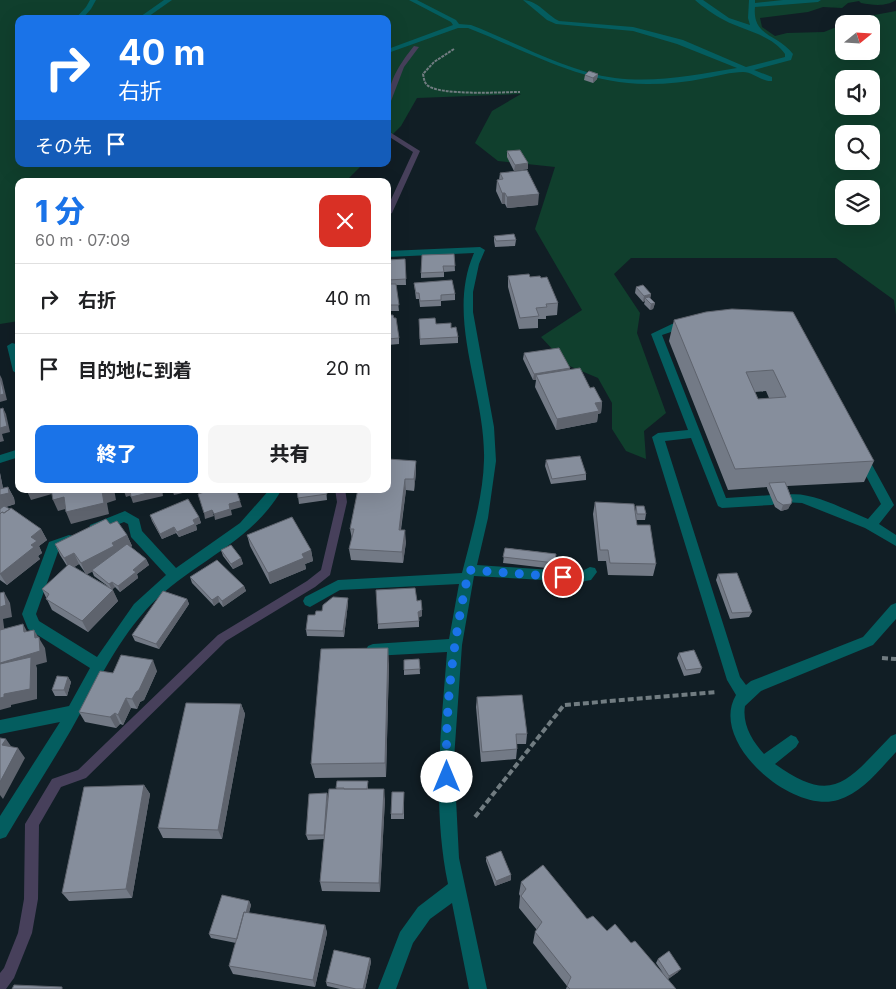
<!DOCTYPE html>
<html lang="ja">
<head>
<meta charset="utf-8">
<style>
	:root { --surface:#fff; --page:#f6f6f6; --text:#202124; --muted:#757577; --line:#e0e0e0; --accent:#1a73e8 }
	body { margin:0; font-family:Inter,"Noto Sans JP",sans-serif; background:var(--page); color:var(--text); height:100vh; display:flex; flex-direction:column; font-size:19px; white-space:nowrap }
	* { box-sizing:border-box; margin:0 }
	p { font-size:16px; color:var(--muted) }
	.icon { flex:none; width:28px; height:28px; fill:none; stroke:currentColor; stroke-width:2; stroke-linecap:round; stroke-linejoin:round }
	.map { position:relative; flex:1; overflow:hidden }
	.side { position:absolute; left:15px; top:178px; width:376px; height:315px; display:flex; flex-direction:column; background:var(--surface); border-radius:10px; box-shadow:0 5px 20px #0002 }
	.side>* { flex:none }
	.banner { position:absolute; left:15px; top:15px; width:376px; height:152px; border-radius:10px; box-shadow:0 5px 20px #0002; background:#1a73e8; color:#fff; overflow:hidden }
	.needle { width:32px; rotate:72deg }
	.fabs { position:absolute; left:835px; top:15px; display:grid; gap:10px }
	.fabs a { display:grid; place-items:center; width:45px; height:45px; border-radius:10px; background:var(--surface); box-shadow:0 5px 20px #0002; font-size:25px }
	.pin { position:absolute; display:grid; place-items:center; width:42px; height:42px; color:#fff; margin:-21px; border:2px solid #fff; border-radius:50%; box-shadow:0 1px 5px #0007 }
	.me { position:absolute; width:55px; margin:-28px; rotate:0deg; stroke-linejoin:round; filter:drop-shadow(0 0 4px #0008) }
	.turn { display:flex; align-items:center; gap:18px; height:105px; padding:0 20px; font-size:22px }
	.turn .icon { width:65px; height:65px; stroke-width:2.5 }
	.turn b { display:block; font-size:35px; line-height:42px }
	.then { display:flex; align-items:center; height:48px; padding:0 20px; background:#0003; gap:10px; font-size:19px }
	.round { display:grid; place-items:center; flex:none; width:52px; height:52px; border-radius:10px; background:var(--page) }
	.headline { display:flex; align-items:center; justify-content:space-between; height:85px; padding:0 20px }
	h1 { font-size:30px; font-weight:800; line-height:38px; color:var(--accent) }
	.button { display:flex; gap:10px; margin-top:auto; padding:10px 20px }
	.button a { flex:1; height:58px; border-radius:10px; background:var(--accent); color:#fff; font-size:20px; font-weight:800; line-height:58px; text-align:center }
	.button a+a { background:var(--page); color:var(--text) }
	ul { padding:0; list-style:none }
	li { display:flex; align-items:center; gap:15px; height:70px; padding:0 20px; border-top:1px solid var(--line) }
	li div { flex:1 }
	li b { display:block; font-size:19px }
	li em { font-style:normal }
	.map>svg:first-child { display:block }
</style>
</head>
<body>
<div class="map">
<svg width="896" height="989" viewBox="0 0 896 989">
	<rect width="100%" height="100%" fill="#111e25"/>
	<path fill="#103f2d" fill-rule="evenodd" d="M0 0H896C886 7 872 5 861 3L859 1 848 3 842 8 823 7 808 12 760 18 762 27 775 36 787 33 824 32 844 24V51H871V24H845L858 18 896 11V315L894 300 836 258H631L614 274 640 313 637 333 666 413 644 431 646 459 626 451 612 429V403L598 378 567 365 541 337 582 310 535 229 555 167 498 161 475 143 492 111 521 94 417 98 401 126 388 139V19H19V164H363L346 181H19V321L0 324ZM844 79H871V106H844ZM844 134H871V161H844ZM844 189H871V216H844Z"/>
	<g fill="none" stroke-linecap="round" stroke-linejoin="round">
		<path fill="#47405b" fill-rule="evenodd" d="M414 46 419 47 404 67 391 101 388 103C388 81 401 62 414 46Z
			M388 131 420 151 392 213 388 215V206L413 152 388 136Z
			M335 489H345L347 502 330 575 315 587 226 641 86 778 61 787 39 825 38 899 32 933 14 978 6 989H0V973L4 968 18 933 24 899 25 824 52 779 78 770 218 635 307 581 321 570 337 502Z"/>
		<path stroke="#717c81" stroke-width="2" stroke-dasharray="3 1" stroke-linecap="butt" d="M454 49 434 62 423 74C424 78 424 82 427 85 439 96 502 92 520 92"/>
		<path stroke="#717c81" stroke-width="4" stroke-dasharray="6 3" stroke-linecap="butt" d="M882 658 896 659
			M475 817 564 705 717 692"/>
		<path fill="#045d5f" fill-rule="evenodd" d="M90 0H96L91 9 82 19H75L86 7Z
			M164 0H172L145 19H137Z
			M409 0H417L456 20 459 24 471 25C518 43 565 71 615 78 656 83 696 75 737 68L677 44 633 31 556 24 547 20 523 0C537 0 547 15 559 21L633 27 683 40 746 67 785 57V54C771 34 744 31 724 20 714 15 703 7 695 0H703L729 18 750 25 748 18 749 0H755V3L783 0H821L818 2 755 7C752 37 778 34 793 54L791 60 754 70 772 77V81C762 82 753 72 743 72 731 72 718 76 706 78 687 82 668 84 649 84 584 85 527 51 468 28H458L388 53V49L453 25 451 22Z
			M480 247 485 250 479 264 473 292V312L494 427 496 461 488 518 477 565 580 572 590 567 595 568 597 572 591 580 580 582 474 576 462 645 454 759 459 858 487 989H469L452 903 430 919 413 943 396 989H378L400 932 418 907 448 884C432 807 441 729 447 652L373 656 368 654 366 650 368 646 373 644 449 639 459 584 340 590 310 607 305 605 303 601 305 597 338 580 462 573C471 537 483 498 484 460 486 392 445 319 474 253L388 257V251Z
			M688 320 692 321 693 323 692 325 662 335 726 498 772 495 776 497 778 500 776 503 772 505 722 508 718 506 691 438 665 441 740 677 746 685 751 681 863 637 891 605 896 603V619L873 645 761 691 745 706C742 724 752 741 764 754L791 735 796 737 799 742 796 747 775 764C834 807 848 780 891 736L896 734V752C879 770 862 793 838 800 792 814 708 742 736 695L727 680 652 437 658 433 688 430 651 334 672 324Z
			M12 343 16 344 19 351V375L13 371 7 346Z
			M19 449V457L0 463V455Z
			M861 451 865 452 894 505 879 524 896 535V546L865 528 802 503 782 502 780 499 782 496C807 488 843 509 868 519L881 504 855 455Z
			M270 489H282C251 545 186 564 145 611 114 646 94 690 71 730 50 766 27 801 6 837L0 839V816L60 722 0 734V720L69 706 90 668 28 629 22 614 49 542 69 535 74 536 76 540 74 544 59 549 36 614 39 621 97 657 134 604 166 575 131 537 128 524 124 522 95 534 90 533 89 529 90 525 125 511 139 519 142 531 176 568 240 523Z"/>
	</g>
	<path fill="#737a86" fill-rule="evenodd" d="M598 74 597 79 593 83 584 80 585 75Z
		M507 151 528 163V169L514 171 507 157Z
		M500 173 538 205 507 208 505 204H502L496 191 497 180H499Z
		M494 236 516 240 515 246 495 247 494 241Z
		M454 254 455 271 444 272V277L421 278V273Z
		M405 259 406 285H396L399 311H388V260Z
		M508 276 530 277 558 303 557 315 546 316V319H538V328L519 329 508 287Z
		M414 283 455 294V300L441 301V306L420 307 419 299H416Z
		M636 287 651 294 650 298 655 303 653 309 650 310 644 304 645 301 643 302 635 293Z
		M732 309 874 461 864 482 787 486 792 500 788 509 781 511 775 507 767 488V487L728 490 669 341 674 320ZM766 391 769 398 758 399 755 392Z
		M388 315 394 318 399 338V344L388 345Z
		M419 319 436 324 458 337V343L420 345Z
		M524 353 569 369 590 388 602 402 601 413 598 414 597 422 556 430 535 387 536 380H533L523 359Z
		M546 460 586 474V480L551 484 545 466Z
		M416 461V472L414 491 406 490 401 530 406 542 403 563 351 560 349 549 352 539 350 529Z
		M0 473 3 488 8 487 14 498 15 504 6 507 41 529 47 540 39 546 42 553 38 556 40 559 7 585 0 580Z
		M297 489H326L327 500 299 504Z
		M595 502 635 512 636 506 646 514 645 520H636L637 525 656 564 653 576 608 575 606 561H598L593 514Z
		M150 515 199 517 201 523 196 525 197 530 179 537 176 533 162 539 152 521Z
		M110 524 127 535 132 546 131 547 146 559 149 565 137 574 138 578 120 592 115 587 112 589 118 601 88 632 52 610 42 589 67 566 60 555 55 544ZM79 564 86 574 74 567ZM92 571 94 576 109 587 86 574Z
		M247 535 311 550 313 561 305 564 306 569 270 584 250 546Z
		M505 548 556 554 555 569 503 563Z
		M221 550 241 558 243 564 233 569 223 556Z
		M718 574 752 612 749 617 730 619 716 580Z
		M190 577 244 586 246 591 223 607 219 602 214 606 192 583Z
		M348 598V603L344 637 307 636 306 630 315 615Z
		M187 599 189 604 159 649 135 641 132 635Z
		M417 601 422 616 419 617V627L378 629V624Z
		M679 653 702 668 700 673 684 676 677 658Z
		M419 659 420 674 404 675V660Z
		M389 664 386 777 315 778 311 764Z
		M157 671 144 700 140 702 137 709 131 708 123 725 120 724 116 728 85 722 79 712 113 673Z
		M68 677 71 682 67 696H55L52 690Z
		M477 697 527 734 526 744H517V749L516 759 481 762 476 707Z
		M241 704 245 714 222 839 163 838 158 828Z
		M144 785 150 794 132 898 69 901 62 893Z
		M368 786V789L385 799 380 892 322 891 320 882 324 839 308 840 306 835 327 793 328 798 337 789 336 788Z
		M404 792V819H391V814Z
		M486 857 511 880 495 886 486 861Z
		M521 882 587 919 607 931 631 943 663 973 656 963 658 959 678 972 668 979 676 989H566L567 986 533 943 535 932 537 930 519 908 520 896 519 894Z
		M249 901 251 905 249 913 325 925 327 933 315 987 233 974 229 966 236 943 211 938 209 934Z
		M370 958 371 962 365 989H340L327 986 326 982Z"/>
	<path fill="#5e636d" d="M598 74 597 79 593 83V78Z
		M528 163V169L514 171 515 165Z
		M502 193H505V204H502Z
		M539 194 538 205 507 208V197Z
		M651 294 650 300 645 298V301L643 302 644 296Z
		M655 303 653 309 650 310 651 304Z
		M570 368 569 374 536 375V380H533L534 374Z
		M0 375 2 379 7 400 0 402Z
		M602 402 601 413 598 414 597 422 556 430 557 419 595 403Z
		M3 408 6 414 10 432 2 434 4 441 0 442V428Z
		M416 461V472L414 491V479Z
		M0 473 4 494 8 487 14 498 15 504 2 508 0 515Z
		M405 479 406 490 399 541V530Z
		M26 489H69L31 500Z
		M112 489H114L116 500 107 503 109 514 71 524 66 512 102 491Z
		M161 489H162L163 496 133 503 131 497Z
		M172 489H200L174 495Z
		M130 490 132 495 126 497 124 491Z
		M64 497 69 508 58 511 53 500Z
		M240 501 242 507 231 510 232 515 215 520 214 514 229 504Z
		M791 504 788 509 781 511 783 505Z
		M212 510 214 516 205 519 204 513Z
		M199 517 201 523 196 525 197 530 179 537 177 532 193 520Z
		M174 527 176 533 162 539 160 534Z
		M41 529 47 540 39 546 42 553 38 556 40 559 7 585 0 574 31 545V537Z
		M405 530 406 542 403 563 402 552Z
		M127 535 132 546 117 554 119 558 86 575 81 563 112 543Z
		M311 550 313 561 305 564 306 569 270 584 268 573 302 554Z
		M74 553 79 564 70 570 64 558Z
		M241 558 243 564 233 569 231 564Z
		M146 559 149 565 137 574 138 578 120 592 118 586 133 570Z
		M112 582 115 587 112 590 109 584Z
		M244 586 246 591 223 607 222 601Z
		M113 590 118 601 88 632 82 621Z
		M4 592 10 603 12 617 3 619 5 635 0 637V607Z
		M218 596 219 602 214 606 212 600Z
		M348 598V603L344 637 343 631Z
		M187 599 189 604 159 649 156 644Z
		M422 610V616L418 618V612Z
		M23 624 29 635 24 632Z
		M34 630 45 648 47 662 36 665 37 668V699L11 705V707L0 710V662L35 638Z
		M388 648 389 664 386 777 385 763Z
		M153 660 157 671 144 700 140 702 137 709 132 699Z
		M68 677 71 682 67 696 64 690Z
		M126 698 131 708 123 725 118 715Z
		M241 704 245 714 222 839 218 830Z
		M115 713 120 724 116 728 110 717Z
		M6 739 13 749 2 745Z
		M18 748 25 758 3 799 0 795V782Z
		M144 785 150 794 132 898 126 889Z
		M384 789 385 799 380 892 379 883Z
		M327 793 328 798 325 839 324 835Z
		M511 875V880L495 886 496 881Z
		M249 901 251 905 240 943 238 939Z
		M325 925 327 933 315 987 313 980Z
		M370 958 371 962 365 989H363Z
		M681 969 678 972 667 980 669 976Z"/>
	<path fill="#868e9c" stroke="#5e636d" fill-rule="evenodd" d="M589 71 598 74 593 78 585 75Z
		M520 150 528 163 515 165 507 151Z
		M527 170 539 194 507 197 505 193H502L497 180 503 179 500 173Z
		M514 234 516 240 496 241 494 236Z
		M454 254 455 266H443L444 272 421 273 422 255Z
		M405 259 406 279 388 280V260Z
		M529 274 530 277 540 276 541 278 547 277 558 303 546 304 547 307 536 308 539 316 520 318 508 276Z
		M452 280 455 294 441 295V300L420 301 419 293H416L414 283Z
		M388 284H396L399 305H388Z
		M643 285 651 294 644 296 636 287Z
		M649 297 655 303 651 304 645 298Z
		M732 309 793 312 874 461 735 469 674 320 706 312ZM773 370 786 397 758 399 746 372Z
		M388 315H393L394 318H396L399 338 388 339Z
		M435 318 436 324 451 323V328L456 327 458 337 420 339 419 319Z
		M559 348 570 368 534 374 524 353Z
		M580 368 590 388 594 387 602 402 595 403 599 411 557 419 536 375Z
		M0 377 4 394 0 395Z
		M3 408 7 426 0 428V409Z
		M580 456 586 474 552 479 546 460Z
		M388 459 416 461 414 479H405L399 530H405L402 552 349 549 354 529H350L358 489H388Z
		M785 482 792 500 791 504 783 505 777 501 769 483Z
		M8 487 9 493 0 495V489Z
		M51 489H112L102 491 104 503 66 512 64 497 53 500Z
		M123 489H161V490L131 497 130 490 124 491Z
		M214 489H236L240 501 229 504 230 509 214 514 212 510 204 513 198 494Z
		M297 489H326L327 494 298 498Z
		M188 499 199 517 193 520 195 524 177 532 174 527 160 534 150 515Z
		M595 502 634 504 637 525H650L656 564 610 563 608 550H600Z
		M4 506 10 509 4 513 2 512 0 514V509Z
		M636 506H644L646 514H637Z
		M11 508 41 529 31 537 37 541 31 545 34 547 0 574V514L2 512 4 513Z
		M292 517 311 550 302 554 304 558 268 573 247 535Z
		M106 519 110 524 117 521 127 535 112 543 114 546 81 563 74 553 64 558 55 544Z
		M127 544 146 559 133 570 136 572 118 586 112 582 109 584 92 570Z
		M231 545 241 558 231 564 221 550Z
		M505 548 556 554 555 563 503 557Z
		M217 560 244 586 222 601 218 596 212 600 190 577Z
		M69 564 113 590 82 621 46 599 49 594 42 589Z
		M737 573 752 612 732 613 718 574Z
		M415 588 417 601 421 600 422 610 418 612 419 621 378 624 376 590Z
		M163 591 187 599 156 644 132 635Z
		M4 592 6 605 0 607V593Z
		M333 597 348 598 343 631 306 630 308 615H315L316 611H322L323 605Z
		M23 624 24 632 34 630 35 638 39 637 40 651 0 663V630Z
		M388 648 385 763 311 764 321 649Z
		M694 650 702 668 686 670 679 653Z
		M121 655 153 660 139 690 136 692 132 699 126 698 118 715 115 713 110 717 79 712 100 671 113 673Z
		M31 657 30 689 4 694V697L0 698V664Z
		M419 659 420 669 404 670V660Z
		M57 676 68 677 64 690H52Z
		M522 695 527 734H516L517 749 482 752 477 697Z
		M186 703 241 704 218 830 158 828Z
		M0 738 6 739 2 745 18 748 0 782Z
		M337 781H368L367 789H344V788H336Z
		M144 785 126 889 62 893 84 787Z
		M329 789H384L379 883 320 882Z
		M392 792H404L403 814H391Z
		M327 793 324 835H306L309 794Z
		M501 851 511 875 496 881 486 857Z
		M543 865 587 919 593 916 607 931 615 924 631 943 635 941 676 989H570L567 986 571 977 535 932 542 922 521 896 526 889 521 882Z
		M222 895 249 901 246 913 244 912 237 939 209 934Z
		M244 912 325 925 313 980 229 966Z
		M334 950 370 958 363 989H356L326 982Z
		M669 951 681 969 669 976 658 959Z
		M14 985 62 987V989H12Z"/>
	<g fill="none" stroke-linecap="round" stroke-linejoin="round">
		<path stroke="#1a73e8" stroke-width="9" stroke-dasharray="0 16.2" d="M447 777C444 708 454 637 469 570L563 577"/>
	</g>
</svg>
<div class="fabs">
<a><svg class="needle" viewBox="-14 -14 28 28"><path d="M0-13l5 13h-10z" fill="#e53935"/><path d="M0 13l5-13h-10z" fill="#757577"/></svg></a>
<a><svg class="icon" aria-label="sound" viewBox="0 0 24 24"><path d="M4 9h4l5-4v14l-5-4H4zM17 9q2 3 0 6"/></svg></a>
<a><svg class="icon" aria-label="search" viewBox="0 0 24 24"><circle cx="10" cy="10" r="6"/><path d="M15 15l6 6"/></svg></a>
<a><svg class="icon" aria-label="layers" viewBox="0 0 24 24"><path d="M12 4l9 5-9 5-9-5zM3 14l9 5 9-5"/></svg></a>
</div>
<div class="pin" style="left:563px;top:577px;background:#d93025"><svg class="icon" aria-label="arrive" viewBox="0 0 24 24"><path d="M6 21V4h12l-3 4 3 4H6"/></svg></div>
<svg class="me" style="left:447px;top:777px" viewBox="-20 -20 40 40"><circle r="19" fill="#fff"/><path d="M0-13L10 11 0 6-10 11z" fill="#1a73e8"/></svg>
<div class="banner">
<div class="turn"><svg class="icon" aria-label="right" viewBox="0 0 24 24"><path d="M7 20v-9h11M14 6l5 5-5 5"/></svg><div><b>40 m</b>右折</div></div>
<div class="then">その先<svg class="icon" aria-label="arrive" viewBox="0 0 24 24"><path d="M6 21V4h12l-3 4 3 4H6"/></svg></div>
</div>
<section class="side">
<div class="headline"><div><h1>1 分</h1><p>60 m · 07:09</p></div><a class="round" style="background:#d93025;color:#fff"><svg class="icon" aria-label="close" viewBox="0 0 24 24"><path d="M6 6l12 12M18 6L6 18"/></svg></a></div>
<ul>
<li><svg class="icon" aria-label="right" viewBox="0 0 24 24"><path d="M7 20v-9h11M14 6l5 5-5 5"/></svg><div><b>右折</b></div><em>40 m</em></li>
<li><svg class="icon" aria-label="arrive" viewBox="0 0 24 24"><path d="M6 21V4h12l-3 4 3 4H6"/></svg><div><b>目的地に到着</b></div><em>20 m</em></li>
</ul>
<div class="button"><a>終了</a><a>共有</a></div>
</section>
</div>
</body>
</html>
